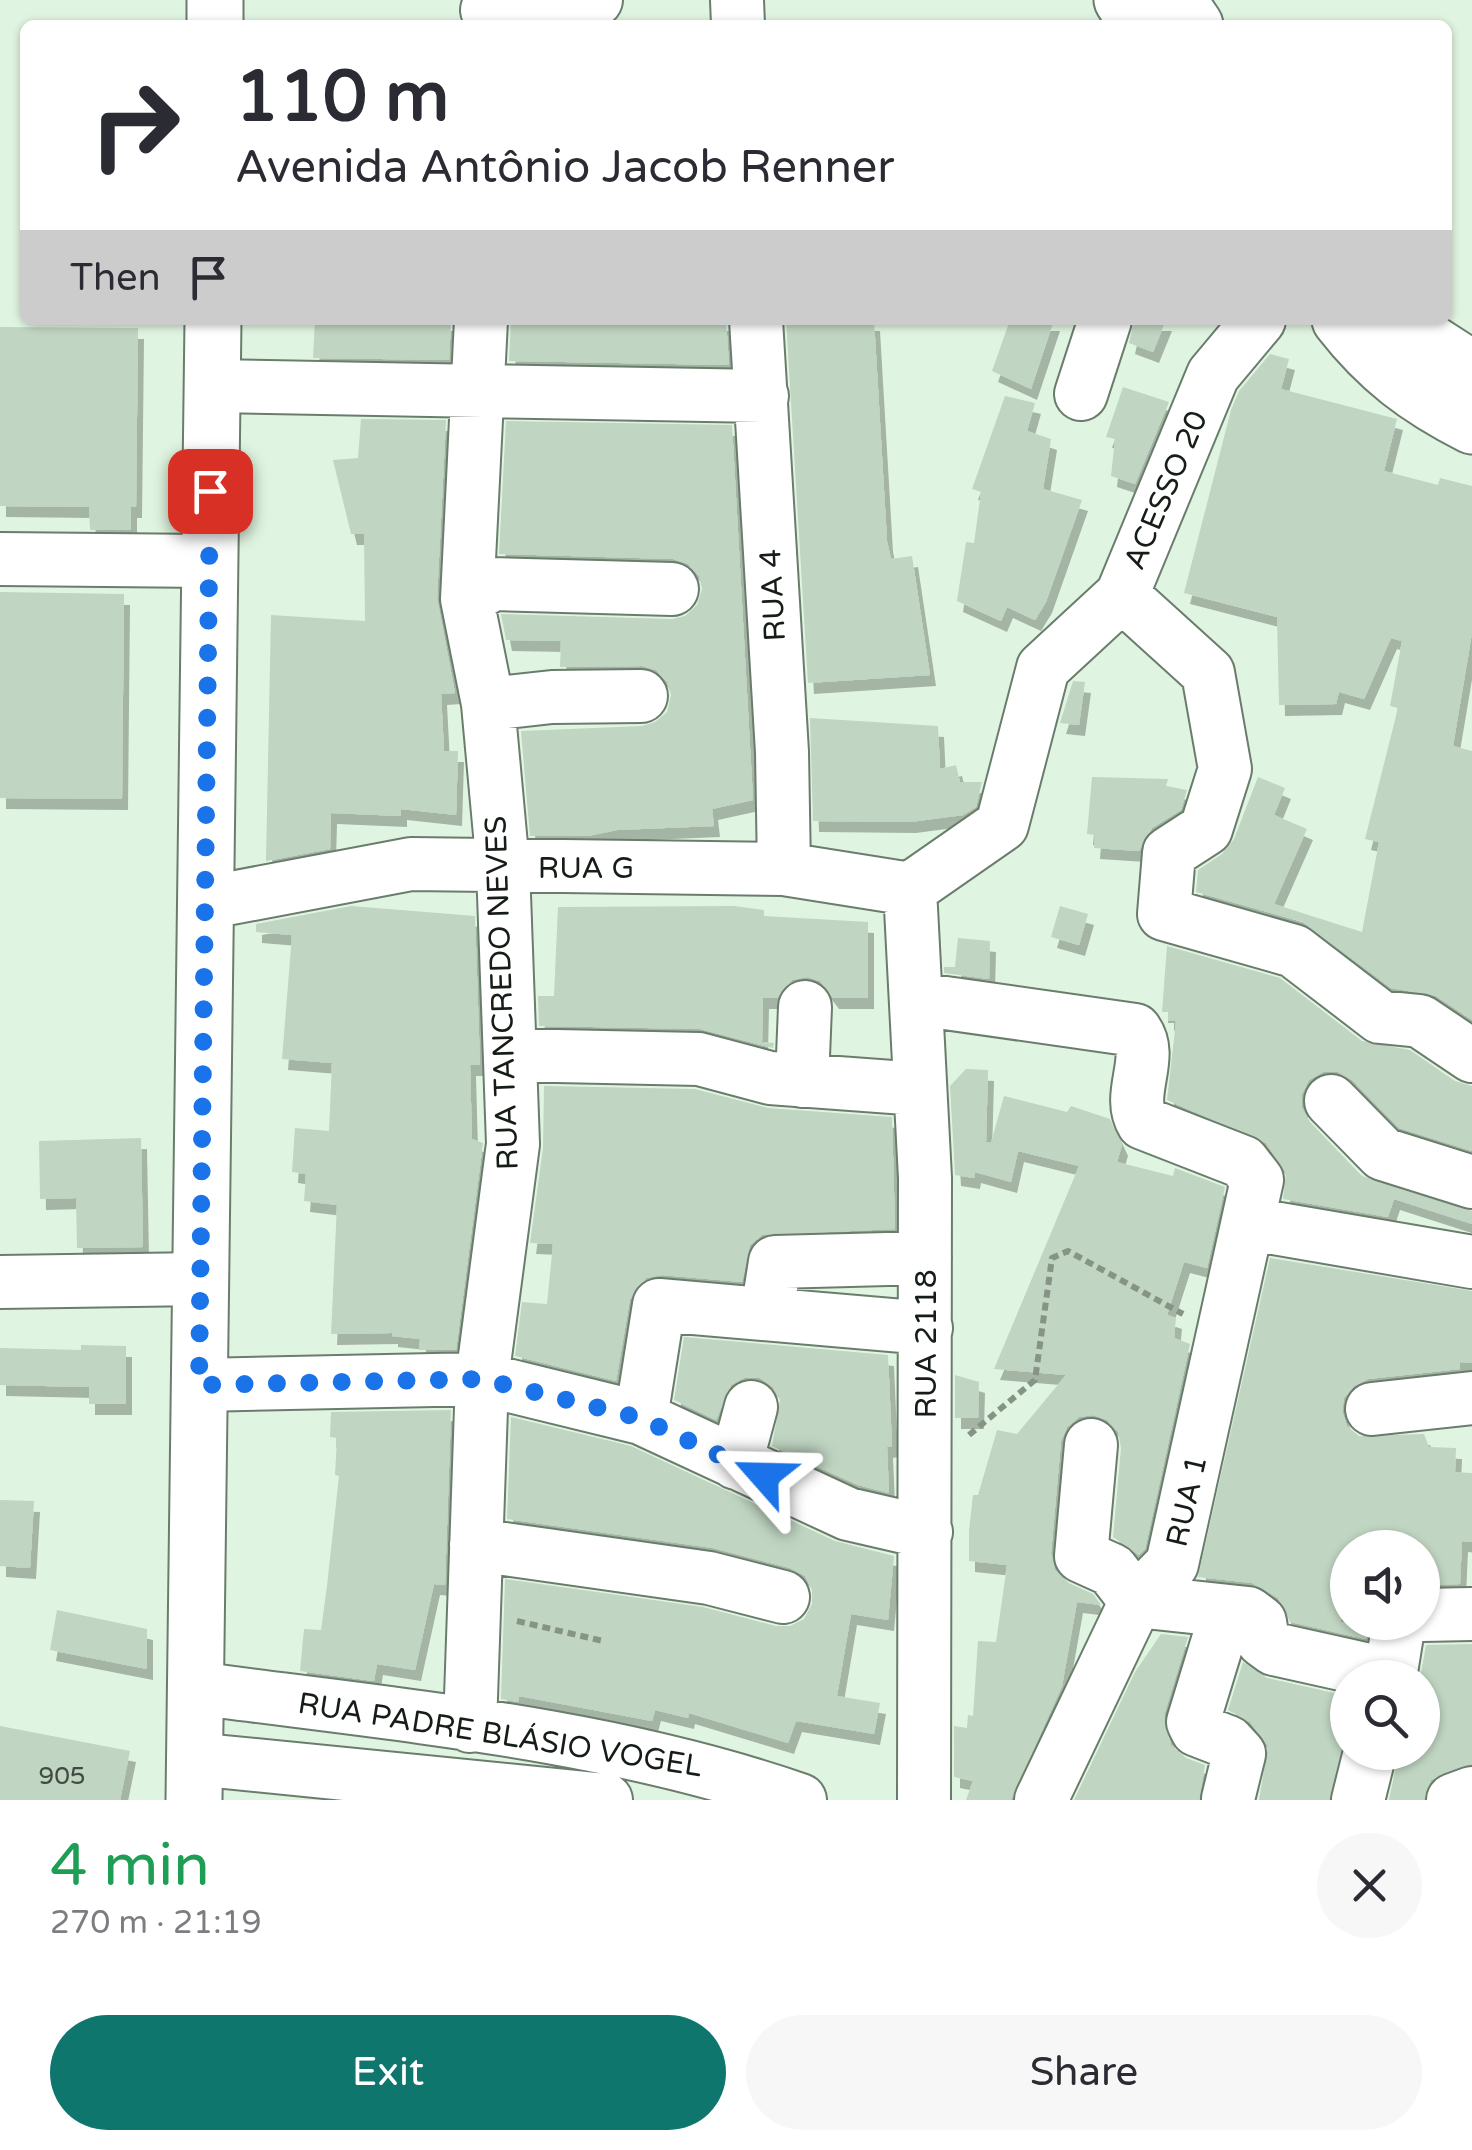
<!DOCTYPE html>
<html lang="en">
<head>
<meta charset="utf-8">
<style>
	:root { --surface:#fff; --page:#f7f7f7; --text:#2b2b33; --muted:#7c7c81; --accent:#0f766e }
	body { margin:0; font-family:"Varela Round",sans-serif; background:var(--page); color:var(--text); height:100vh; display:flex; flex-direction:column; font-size:38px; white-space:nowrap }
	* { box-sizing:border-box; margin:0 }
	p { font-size:32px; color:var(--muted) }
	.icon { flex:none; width:55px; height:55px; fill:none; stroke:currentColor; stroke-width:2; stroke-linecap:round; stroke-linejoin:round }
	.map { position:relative; height:1800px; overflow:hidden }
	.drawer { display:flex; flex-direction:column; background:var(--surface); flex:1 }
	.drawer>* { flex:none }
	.banner { position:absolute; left:20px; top:20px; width:1432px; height:305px; border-radius:15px; box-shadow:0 2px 8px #0004; background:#fff; color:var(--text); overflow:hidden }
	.tools { position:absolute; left:1330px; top:1530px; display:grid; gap:20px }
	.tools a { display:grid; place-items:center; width:110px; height:110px; border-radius:50%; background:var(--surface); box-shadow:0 2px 8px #0004; font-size:50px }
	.pin { position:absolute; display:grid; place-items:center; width:85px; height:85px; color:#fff; margin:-42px; border-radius:20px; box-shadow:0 5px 15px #0006 }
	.me { position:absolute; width:110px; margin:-55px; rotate:295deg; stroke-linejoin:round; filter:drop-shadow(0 0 8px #0008) }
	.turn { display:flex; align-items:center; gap:35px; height:210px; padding:0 50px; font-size:45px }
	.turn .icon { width:130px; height:130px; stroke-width:2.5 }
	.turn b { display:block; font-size:70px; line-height:85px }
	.then { display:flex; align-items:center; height:95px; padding:0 50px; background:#0003; gap:20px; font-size:38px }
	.round { display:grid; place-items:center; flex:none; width:105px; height:105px; border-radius:52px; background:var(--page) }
	.headline { display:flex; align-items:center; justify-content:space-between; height:170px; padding:0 50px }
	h1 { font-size:60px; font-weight:600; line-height:75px; color:#1e9e55 }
	.action { display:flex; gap:20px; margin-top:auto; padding:20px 50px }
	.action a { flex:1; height:115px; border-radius:60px; background:var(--accent); color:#fff; font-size:40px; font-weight:600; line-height:115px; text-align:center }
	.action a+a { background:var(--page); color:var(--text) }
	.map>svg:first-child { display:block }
</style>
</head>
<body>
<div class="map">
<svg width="1472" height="1800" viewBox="0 0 1472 1800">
	<defs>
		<filter id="shadow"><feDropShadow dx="6" dy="11" stdDeviation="0" flood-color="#0004"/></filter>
	</defs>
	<rect width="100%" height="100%" fill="#e0f5e1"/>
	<path fill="#c0d5c2" filter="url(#shadow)" d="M315 320H451L449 360 313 358Z
		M511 320H726L729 365 509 361Z
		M786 320H874L887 541 891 559 912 556 930 675 808 683Z
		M1010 320H1054L1031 389 992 371Z
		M1134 320H1166L1153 352 1129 343Z
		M0 327 138 328 136 507H131V530H90L89 507 0 506Z
		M1270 354 1289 359 1281 389 1397 419 1384 471 1438 485 1440 478 1472 486V633L1453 746 1472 751V1020L1436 996 1391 988 1303 922 1196 892 1198 870 1222 854 1234 839 1258 777 1285 788 1274 815 1307 829 1274 904 1362 932 1379 842 1365 839 1398 708 1390 706 1402 641 1391 638 1364 699 1339 692 1336 704 1279 705 1277 617 1184 593 1231 410 1239 391Z
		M1123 387 1169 402 1135 484 1111 476 1115 439 1106 437Z
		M1005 396 1035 403 1027 431 1051 439 1043 489 1082 500 1046 602 1035 620 1007 607 1001 621 957 601 966 542 974 543 981 492 972 489Z
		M361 419 446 420 437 598 455 693 441 694 444 751H458L456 815 401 809V816L331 813 330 849 266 861 271 615 365 621 364 534H351L333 460 358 458Z
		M506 421 732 425 753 800 712 809 714 826 617 830 588 836H530L521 731 642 726 655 722 667 712 671 695 667 682 656 670 642 666 560 667 561 641 506 640 501 614 672 619 685 616 697 605 702 589 699 576 688 564 673 559 499 554Z
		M0 592 124 594 122 799 0 798Z
		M1073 681 1085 682 1079 725 1060 723Z
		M810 718 938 726 940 769 956 765 960 782H982L976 807 963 815 910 822 813 821Z
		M1092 777 1168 779 1166 786 1187 790 1181 810 1152 828 1139 851 1094 848 1095 835 1087 834Z
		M351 906 475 916 480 1065H470L472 1139 483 1143 456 1350H419L420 1339 392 1336V1333L331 1334 337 1205 304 1201 306 1174 292 1172 295 1128 329 1131 332 1063 282 1059 292 935 256 932V924Z
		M734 906 764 910V916L868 922V998H833L820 981 807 977 792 980 777 998H763L762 1042 774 1043 773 1048 700 1029 539 1026 538 996H554L558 907Z
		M1060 906 1088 914 1079 945 1051 937Z
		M958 938 990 941 989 979 944 973V967H955Z
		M1167 946 1280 978 1362 1041 1410 1050 1455 1081 1472 1086V1151L1399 1128 1352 1080 1338 1072H1323L1309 1080 1302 1094V1108L1310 1122 1362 1176 1472 1211V1224L1394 1199 1388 1217 1283 1199 1286 1173 1266 1143 1167 1100 1176 1021 1168 1020V1012H1162Z
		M966 1069 988 1070 986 1142 991 1143 1004 1096 1067 1112 1071 1106 1110 1119 1122 1145 1117 1162 1173 1176 1175 1168 1225 1187 1207 1268 1184 1262 1167 1315 1176 1318 1174 1338 1190 1344 1145 1549 1139 1555 1113 1537 1121 1448 1118 1432 1107 1420 1093 1415 1079 1417 1067 1427 1061 1441 1051 1553 1055 1570 1069 1583 1093 1594 1101 1605 1077 1602 1062 1686 1011 1800H966L973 1781 954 1777V1726L967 1728 968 1715 973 1716 978 1641 996 1642 1007 1565 969 1561V1531L973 1495H978L997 1430 1017 1434 1066 1375 994 1369 1079 1166 1018 1151 1011 1182 975 1172 974 1178 955 1175 950 1086Z
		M544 1086 695 1089 768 1108 892 1117 895 1229 762 1235 750 1245 742 1282 662 1275 646 1278 630 1299 616 1381 515 1356 522 1302 547 1304 553 1244 530 1243 543 1148Z
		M141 1138 143 1247 77 1248 76 1198 40 1199 39 1141Z
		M1270 1258 1472 1291V1363L1460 1362V1369L1368 1379 1354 1386 1344 1398 1342 1411 1347 1426 1359 1436 1424 1434 1429 1447 1456 1448 1455 1472 1472 1473V1542L1462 1541 1460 1584 1422 1585V1548H1348V1601L1340 1622H1369L1366 1639 1290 1622 1278 1598 1252 1583 1198 1577Z
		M684 1337 888 1355 892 1446 887 1447 889 1493 858 1485 772 1446 780 1400 773 1387 760 1378H744L731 1385 716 1420 674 1400Z
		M81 1345 126 1346V1404H89V1387L0 1385V1348L81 1350Z
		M955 1375 979 1382 978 1418H955Z
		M451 1410 445 1585 434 1584 415 1670 377 1664 374 1681 300 1671 304 1629 321 1630 327 1586 339 1476 335 1475 337 1438 330 1437 331 1412Z
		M511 1417 631 1446 835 1541 894 1556 888 1620 851 1614 837 1696 880 1703 874 1734 796 1721 788 1743 689 1713 688 1718 655 1710 652 1721 519 1696 518 1702 501 1699 505 1579 703 1607 776 1626H790L804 1619 812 1604V1590L805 1576 790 1568 713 1548 507 1519Z
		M0 1500 34 1501 30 1568 0 1566Z
		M57 1610 147 1629V1669L50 1650Z
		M1161 1634 1188 1637 1164 1715 1171 1745 1186 1758 1205 1765 1199 1800H1074L1135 1672Z
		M1472 1644V1764L1431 1780 1424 1800H1389L1399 1752H1422L1420 1678 1426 1645Z
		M1243 1662 1267 1678 1348 1696V1733L1329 1800H1259L1268 1746 1250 1722 1228 1710Z
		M0 1726 130 1751 120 1800H0Z"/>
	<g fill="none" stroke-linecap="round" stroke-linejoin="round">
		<g stroke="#6a7d6c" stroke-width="56">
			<path id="minor" d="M737 0 738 25
				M487 10 596 0
				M756 320 782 752 784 869
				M212 386 762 396
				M1081 394 1105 320
				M0 559 209 561
				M1122 595 1208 673 1225 769 1206 829 1169 853 1164 914 1294 951 1380 1017 1420 1021 1472 1056
				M467 599 493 584 672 589
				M488 704 552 697 641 696
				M910 889 925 1178 924 1800
				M910 889 1002 825 1043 668 1122 595 1213 375 1259 320
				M205 903 411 864 784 869 910 889
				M917 999 1135 1030C1156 1057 1125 1094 1143 1123L1243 1162 1257 1180 1172 1564 1136 1601 1041 1800
				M510 1055 699 1059 770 1078 919 1089
				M802 1081 805 1007
				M1331 1101 1383 1154 1472 1182
				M1250 1224 1472 1262
				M0 1282 201 1279
				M767 1313 775 1262 925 1258
				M199 1385 482 1379 641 1418 848 1514 926 1532
				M1372 1409 1472 1398
				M641 1418 659 1305 926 1328
				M1091 1445 1081 1556 1112 1570 1136 1601
				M736 1463 751 1407
				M476 1545 709 1578 783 1597
				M1136 1601 1248 1613 1260 1622 1263 1641 1274 1649 1391 1675
				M1227 1611 1193 1722 1197 1730 1228 1742 1239 1754 1228 1799
				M1422 1615 1472 1614
				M1390 1678 1399 1622
				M195 1688C397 1715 607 1733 800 1800
				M470 1726 482 1379 513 1144 503 867 488 704 467 599 481 320
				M194 1759 606 1800
				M1358 1800 1370 1752
				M1453 1800 1472 1793"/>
		</g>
		<g stroke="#6a7d6c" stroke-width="59">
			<path id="major" d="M1122 0 1138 25
				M1178 0 1195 25
				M215 25V0
				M1340 320C1378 369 1417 398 1472 426
				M1396 320 1472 369
				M194 1800 213 320"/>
		</g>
		<path stroke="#859486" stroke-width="6" stroke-dasharray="8 5" stroke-linecap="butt" d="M969 1435 1035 1380 1052 1258 1068 1251 1183 1314
			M517 1621 603 1641"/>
		<use href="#minor" stroke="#fff" stroke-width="52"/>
		<use href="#major" stroke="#fff" stroke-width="55"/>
	</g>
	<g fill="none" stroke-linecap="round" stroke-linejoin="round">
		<path stroke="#1a73e8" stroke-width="18" stroke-dasharray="0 32.4" d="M210 491 199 1385 482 1379 640 1418 764 1476"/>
	</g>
	<g text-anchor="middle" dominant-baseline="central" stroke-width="9" stroke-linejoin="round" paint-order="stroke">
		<g font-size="25" fill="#404b41">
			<text x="62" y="1776">905</text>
		</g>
		<g font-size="30" fill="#151d16" stroke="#fff">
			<text transform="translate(1166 490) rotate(-67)">ACESSO 20</text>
			<text transform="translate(773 595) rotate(-93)">RUA 4</text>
			<text x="586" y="868">RUA G</text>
			<text transform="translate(502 993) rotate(-92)">RUA TANCREDO NEVES</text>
			<text transform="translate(926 1344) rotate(-90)">RUA 2118</text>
			<text transform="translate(1187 1501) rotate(-77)">RUA 1</text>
			<text transform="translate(500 1735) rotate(9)">RUA PADRE BLÁSIO VOGEL</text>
		</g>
	</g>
</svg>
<div class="tools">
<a><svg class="icon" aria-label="sound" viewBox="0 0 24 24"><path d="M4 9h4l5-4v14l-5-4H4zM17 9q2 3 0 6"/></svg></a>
<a><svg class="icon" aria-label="search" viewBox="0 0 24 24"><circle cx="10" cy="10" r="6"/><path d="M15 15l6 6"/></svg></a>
</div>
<div class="pin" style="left:210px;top:491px;background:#d93025"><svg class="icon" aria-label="arrive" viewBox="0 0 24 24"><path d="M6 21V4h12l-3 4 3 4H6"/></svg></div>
<svg class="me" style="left:764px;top:1476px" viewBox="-20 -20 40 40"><path d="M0-17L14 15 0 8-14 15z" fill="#1a73e8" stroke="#fff" stroke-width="4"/></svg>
<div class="banner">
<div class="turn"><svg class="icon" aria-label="right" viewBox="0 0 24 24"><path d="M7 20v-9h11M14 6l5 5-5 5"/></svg><div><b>110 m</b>Avenida Antônio Jacob Renner</div></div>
<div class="then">Then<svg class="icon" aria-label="arrive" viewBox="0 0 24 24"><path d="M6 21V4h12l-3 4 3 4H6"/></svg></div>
</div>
</div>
<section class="drawer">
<div class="headline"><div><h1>4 min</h1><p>270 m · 21:19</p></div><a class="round"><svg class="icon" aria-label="close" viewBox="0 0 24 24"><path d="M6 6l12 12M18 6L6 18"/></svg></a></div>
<div class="action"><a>Exit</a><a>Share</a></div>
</section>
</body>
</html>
